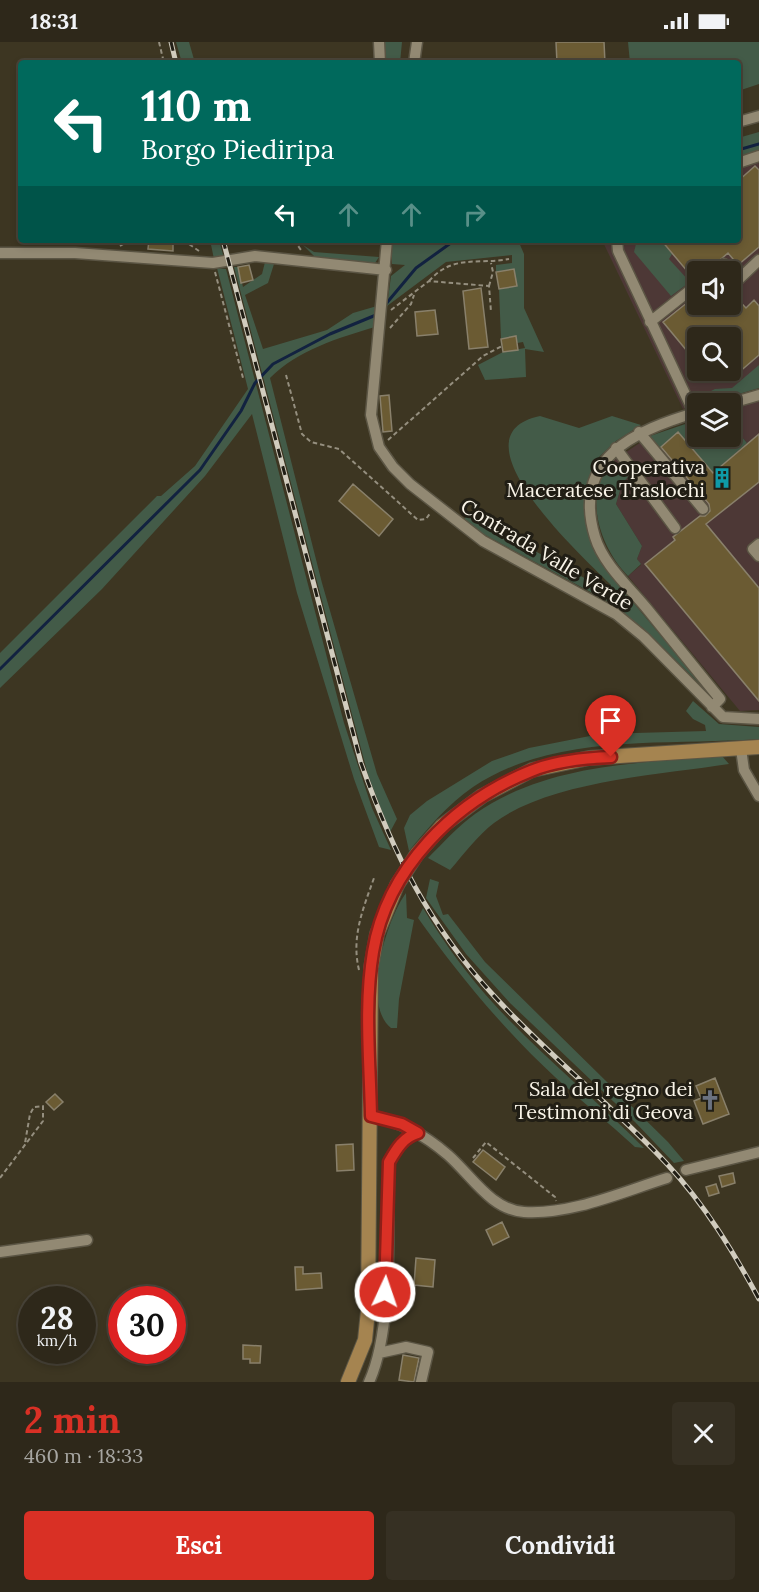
<!DOCTYPE html>
<html lang="it">
<head>
<meta charset="utf-8">
<style>
	:root { --surface:#2e281a; --page:#363023; --text:#f1f3f6; --muted:#a7a6a2; --line:#494439; --accent:#d93025 }
	body { margin:0; font-family:Lora,serif; background:var(--page); color:var(--text); height:100vh; display:flex; flex-direction:column; font-size:22px; white-space:nowrap }
	* { box-sizing:border-box; margin:0 }
	p { font-size:20px; color:var(--muted) }
	.icon { flex:none; width:33px; height:33px; fill:none; stroke:currentColor; stroke-width:2; stroke-linecap:round; stroke-linejoin:round }
	.map { position:relative; height:1340px; overflow:hidden }
	.side { display:flex; flex-direction:column; background:var(--surface); flex:1 }
	.side>* { flex:none }
	.top-card { position:absolute; left:18px; top:18px; width:723px; height:183px; border-radius:6px; box-shadow:0 3px 9px #0003,0 0 0 2px var(--line); background:#00695c; color:#fff; overflow:hidden }
	.tools { position:absolute; left:687px; top:219px; display:grid; gap:12px }
	.tools a { display:grid; place-items:center; width:54px; height:54px; border-radius:6px; background:var(--surface); box-shadow:0 3px 9px #0003,0 0 0 2px var(--line); font-size:30px }
	.speed { position:absolute; left:18px; top:1244px; display:flex; gap:12px; font-size:30px; font-weight:700; text-align:center }
	.speed>* { display:grid; place-content:center; width:78px; height:78px; border-radius:50%; background:var(--surface); box-shadow:0 3px 9px #0003,0 0 0 2px var(--line); line-height:1 }
	.speed small { font-size:15px; font-weight:400 }
	.speed .limit { border:9px solid #d22; background:#fff; color:#111 }
	.pin { position:absolute; display:grid; place-items:center; width:51px; height:51px; color:#fff; margin:-62px -26px; border-radius:50% 50% 50% 0; rotate:-45deg; box-shadow:0 0 6px #0007 }
	.pin .icon { rotate:45deg }
	.me { position:absolute; width:66px; margin:-33px; rotate:3deg; stroke-linejoin:round; filter:drop-shadow(0 0 4px #0008) }
	.turn { display:flex; align-items:center; gap:21px; height:126px; padding:0 24px; font-size:27px }
	.turn .icon { width:78px; height:78px; stroke-width:2.5 }
	.turn b { display:block; font-size:42px; line-height:51px }
	.lanes { display:flex; align-items:center; height:57px; padding:0 24px; background:#0003; justify-content:center; gap:30px; direction:ltr }
	.lanes .off { opacity:.35 }
	.round { display:grid; place-items:center; flex:none; width:63px; height:63px; border-radius:6px; background:var(--page) }
	.head { display:flex; align-items:center; justify-content:space-between; height:102px; padding:0 24px }
	h1 { font-size:36px; font-weight:800; line-height:45px; color:var(--accent) }
	.primary-button { display:flex; gap:12px; margin-top:auto; padding:12px 24px }
	.primary-button a { flex:1; height:69px; border-radius:6px; background:var(--accent); color:#fff; font-size:24px; font-weight:800; line-height:69px; text-align:center }
	.primary-button a+a { background:var(--page); color:var(--text) }
	.status { display:flex; justify-content:space-between; align-items:center; height:42px; padding:0 30px; background:var(--surface); direction:ltr }
	.status svg { height:16px; fill:currentColor }
	.map>svg:first-child { display:block }
</style>
</head>
<body>
<div class="status"><b>18:31</b><svg viewBox="0 0 49 12"><path d="M0 12V9h3v3zM5 12V6h3v6zM10 12V3h3v9zM15 12V0h3v12zM26 1h20v11H26zM47 4h2v5h-2z"/></svg></div>
<div class="map">
<svg width="759" height="1340" viewBox="0 0 759 1340">
	<rect width="100%" height="100%" fill="#3d3622"/>
	<path fill="#4d3836" fill-rule="evenodd" d="M759 110V346L683 367 602 198H738V117ZM698 230H730V262H698ZM698 296H730V328H698Z
		M759 359V668L740 669 628 534 641 523 637 517 642 504 616 462 622 442 628 435 613 419 650 394 660 406 678 390 713 431 747 401 731 382V367Z"/>
	<path fill="#435b48" d="M176 0H189L195 21H182Z
		M384 0H402L400 21H385Z
		M628 0H759V42L738 49V21H630Z
		M759 90V110L738 117V96Z
		M210 198H219L224 216 214 217Z
		M392 198H518L524 212V266L544 310 525 307 526 335 485 338 478 323 503 310 525 306 523 300 517 301 516 294 501 297 499 247 516 244 514 227 496 230V223L512 221V213L446 220 387 264 391 234 405 223 392 222Z
		M637 198H661L672 212 669 217 690 240 671 254 634 210Z
		M303 203 314 210 379 215 375 221 315 215Z
		M265 220 274 222 268 241 245 253 263 307 327 288 353 271 377 264 375 285C338 296 298 308 270 336L322 541 377 732 397 777 390 790 368 733 234 225H238L243 245 262 232Z
		M217 226 226 227 344 681 372 766 391 808 379 805 354 737 297 551 252 372 205 434 102 547 0 646V611L157 454H161L195 424 248 347Z
		M759 323V346L709 361 701 359 703 353 715 347 732 346Z
		M540 374 579 386 612 374 641 383 616 399 599 415 589 435 584 457 589 492 616 540 709 651 643 586 607 559 461 480 470 471C515 500 563 523 609 550L611 543C585 517 448 393 540 374Z
		M697 378 698 394H730L731 382 747 401 713 431 678 391 660 406 650 394Z
		M613 419 628 435 622 442 616 462 642 504 637 517 641 522 628 534C600 506 581 450 613 419Z
		M693 659 719 682 759 685V697C666 704 555 690 473 745 448 762 428 786 409 809L404 786 410 773 427 759 492 719 529 706 600 692 706 689 705 683 693 677 686 669Z
		M722 714 729 722C659 733 550 739 494 781 478 793 464 812 450 828L428 816C443 801 457 785 475 772 546 722 638 721 722 714Z
		M430 837 439 840 436 854 443 873 448 872 485 920 668 1100 684 1119 674 1121 635 1080 510 961 466 912 426 856Z
		M406 851 407 876 414 878 399 957 397 986H391C361 962 386 878 406 851Z
		M423 866C440 894 458 920 479 945 529 1004 590 1051 644 1106L635 1105C609 1081 581 1059 555 1035 504 988 458 932 418 876Z"/>
	<g fill="none" stroke-linecap="round" stroke-linejoin="round">
		<path stroke="#122240" stroke-width="3" d="M738 108 759 102
			M385 263 416 226 455 198
			M0 627 200 428 241 369 255 341 273 322 330 292 376 273"/>
	</g>
	<path fill="#6b5b33" stroke="#89806b" stroke-width="1.5" d="M556 0H604L605 21H557Z
		M755 124 759 128V205L738 223 728 211 706 230H698V235L693 236 661 198H738V139Z
		M149 198H173V209L148 207Z
		M249 223 253 238 241 241 238 225Z
		M514 227 517 244 499 247 496 230Z
		M481 246 488 305 469 307 463 249Z
		M730 249 746 266 754 258 759 264V313L730 338 722 328H730V296H698V311L692 315 663 280 698 252V262H730Z
		M435 268 438 292 417 294 415 270Z
		M516 294 518 308 503 310 501 297Z
		M389 353 392 389 383 390 380 354Z
		M678 390 713 431 759 392V440L706 482 759 546V659L645 522 675 498 673 495 700 474H705L710 469 709 462 661 405Z
		M353 442 393 477 379 494 339 459Z
		M715 1036 729 1072 703 1082 694 1059 701 1056 696 1044Z
		M55 1052 63 1060 54 1068 46 1060Z
		M353 1102 354 1128 337 1129 336 1103Z
		M483 1108 505 1125 496 1138 473 1120Z
		M733 1131 735 1141 722 1145 719 1134Z
		M716 1142 719 1151 709 1154 706 1145Z
		M502 1180 509 1195 493 1203 486 1188Z
		M416 1216 435 1218 433 1245 414 1243Z
		M295 1225H303V1232L321 1231 322 1246 296 1248Z
		M243 1303 261 1304 260 1321H250V1317H243Z
		M403 1313 419 1316 414 1340 399 1338Z"/>
	<g fill="none" stroke-linecap="round" stroke-linejoin="round">
		<g stroke="#5b5544" stroke-width="13">
			<path id="minor" d="M379 0 380 21
				M414 21 417 0
				M738 80 759 74
				M738 121 759 114
				M387 198 371 373 379 405 393 425 410 442 483 499 616 572 644 595 723 675 759 677
				M617 198 618 209 694 371
				M0 211H75L213 221 255 214 386 228
				M714 230 724 222 739 237 759 218
				M650 280 698 242
				M728 362 759 353
				M698 370C635 388 571 416 595 495 603 522 630 546 648 568 672 598 696 627 720 657L712 665
				M639 390 703 467
				M616 406 675 486
				M759 502 753 507 759 514
				M741 707 744 728 759 754
				M371 1074C400 1079 426 1094 448 1113 471 1133 491 1168 524 1170 571 1173 622 1150 667 1136
				M686 1128 759 1110
				M0 1210 87 1198
				M379 1311 406 1305 428 1310 421 1340
				M369 1340C394 1286 387 1182 389 1120 396 1108 403 1095 418 1091"/>
		</g>
		<g stroke="#5b5544" stroke-width="16">
			<path id="major" d="M417 812 442 784 482 754 532 728 589 716 759 705
				M348 1340 365 1298 368 1269 371 926 377 892 397 843"/>
		</g>
		<path stroke="#958f7f" stroke-width="2" stroke-dasharray="4.5 3" stroke-linecap="butt" d="M159 0 164 21
			M183 198 199 209
			M294 198 301 208
			M120 204 130 198
			M215 230 243 336
			M429 239C453 212 477 223 509 217
			M489 244 493 230 491 221
			M391 268 429 239 489 244 491 270
			M390 286 411 262 414 253
			M286 333 302 392 311 400 339 407 418 478 426 477 431 470
			M388 398 483 314 502 304
			M359 928C351 895 363 867 374 836
			M473 1116 486 1100 555 1155 556 1159
			M0 1136 43 1079V1064L34 1065 30 1072 25 1101"/>
		<use href="#minor" stroke="#928973" stroke-width="10"/>
		<use href="#major" stroke="#a58450" stroke-width="14"/>
		<g stroke="#d1ccbe" stroke-width="5">
			<path id="rail" d="M171 0 176 21
				M223 198 361 721C393 811 429 884 495 955 549 1014 613 1064 667 1122 705 1163 733 1209 759 1257"/>
		</g>
		<use href="#rail" stroke="#211e15" stroke-width="3" stroke-dasharray="9" stroke-linecap="butt"/>
		<g stroke="#5b5544" stroke-width="16" stroke-linecap="butt">
			<path id="major-bridge" d="M397 843 417 812"/>
		</g>
		<use href="#major-bridge" stroke="#a58450" stroke-width="14"/>
	</g>
	<g fill="none" stroke-linecap="round" stroke-linejoin="round">
		<g stroke="#8d1f18" stroke-width="15">
			<path id="route" d="M385 1250 389 1120C396 1108 403 1095 418 1091L402 1082 371 1074C370 1020 364 963 373 910 387 826 454 760 531 729 555 719 585 716 611 715"/>
		</g>
		<use href="#route" stroke="#d93025" stroke-width="10"/>
	</g>
	<defs>
		<g id="building-bare" transform="scale(1.62)"><path d="M-4-6H4V6H1V3H-1V6H-4ZM-2.5-4.3h1.7v1.8h-1.7ZM.8-4.3h1.7v1.8H.8ZM-2.5-1h1.7V.8h-1.7ZM.8-1h1.7V.8H.8Z" fill="#0f9aa8" stroke="#211e15" stroke-width="2.5" paint-order="stroke"/></g>
		<g id="church-bare" transform="scale(1.62)"><path d="M-1.2-6h2.4v3.5h3.3v2.4h-3.3V6h-2.4V-.1h-3.3v-2.4h3.3Z" fill="#6b7280" stroke="#211e15" stroke-width="2.5" paint-order="stroke"/></g>
	</defs>
	<g fill-rule="evenodd">
		<use href="#building-bare" x="722" y="436"/>
		<use href="#church-bare" x="710" y="1058"/>
	</g>
	<g text-anchor="middle" dominant-baseline="central" stroke-width="6" stroke-linejoin="round" paint-order="stroke">
		<g font-size="20" fill="#f9f4e8" stroke="#211e15" text-anchor="end">
			<text x="705" y="424">Cooperativa<tspan x="705" dy="23">Maceratese Traslochi</tspan></text>
			<text x="693" y="1046">Sala del regno dei<tspan x="693" dy="23">Testimoni di Geova</tspan></text>
		</g>
		<g font-size="20" fill="#f9f4e8" stroke="#211e15">
			<text transform="translate(547 512) rotate(31)">Contrada Valle Verde</text>
		</g>
	</g>
</svg>
<div class="tools">
<a><svg class="icon" aria-label="sound" viewBox="0 0 24 24"><path d="M4 9h4l5-4v14l-5-4H4zM17 9q2 3 0 6"/></svg></a>
<a><svg class="icon" aria-label="search" viewBox="0 0 24 24"><circle cx="10" cy="10" r="6"/><path d="M15 15l6 6"/></svg></a>
<a><svg class="icon" aria-label="layers" viewBox="0 0 24 24"><path d="M12 4l9 5-9 5-9-5zM3 14l9 5 9-5"/></svg></a>
</div>
<div class="speed"><div>28<small>km/h</small></div><div class="limit">30</div></div>
<div class="pin" style="left:611px;top:715px;background:#d93025"><svg class="icon" aria-label="arrive" viewBox="0 0 24 24"><path d="M6 21V4h12l-3 4 3 4H6"/></svg></div>
<svg class="me" style="left:385px;top:1250px" viewBox="-20 -20 40 40"><circle r="17" fill="#d93025" stroke="#fff" stroke-width="3"/><path d="M0-11L8 9 0 5-8 9z" fill="#fff"/></svg>
<div class="top-card">
<div class="turn"><svg class="icon" aria-label="left" viewBox="0 0 24 24"><path d="M17 20v-9H6M10 6l-5 5 5 5"/></svg><div><b>110 m</b>Borgo Piediripa</div></div>
<div class="lanes"><svg class="icon" aria-label="left" viewBox="0 0 24 24"><path d="M17 20v-9H6M10 6l-5 5 5 5"/></svg><svg class="icon off" aria-label="ahead" viewBox="0 0 24 24"><path d="M12 20V5M6 11l6-6 6 6"/></svg><svg class="icon off" aria-label="ahead" viewBox="0 0 24 24"><path d="M12 20V5M6 11l6-6 6 6"/></svg><svg class="icon off" aria-label="right" viewBox="0 0 24 24"><path d="M7 20v-9h11M14 6l5 5-5 5"/></svg></div>
</div>
</div>
<section class="side">
<div class="head"><div><h1>2 min</h1><p>460 m · 18:33</p></div><a class="round"><svg class="icon" aria-label="close" viewBox="0 0 24 24"><path d="M6 6l12 12M18 6L6 18"/></svg></a></div>
<div class="primary-button"><a>Esci</a><a>Condividi</a></div>
</section>
</body>
</html>
